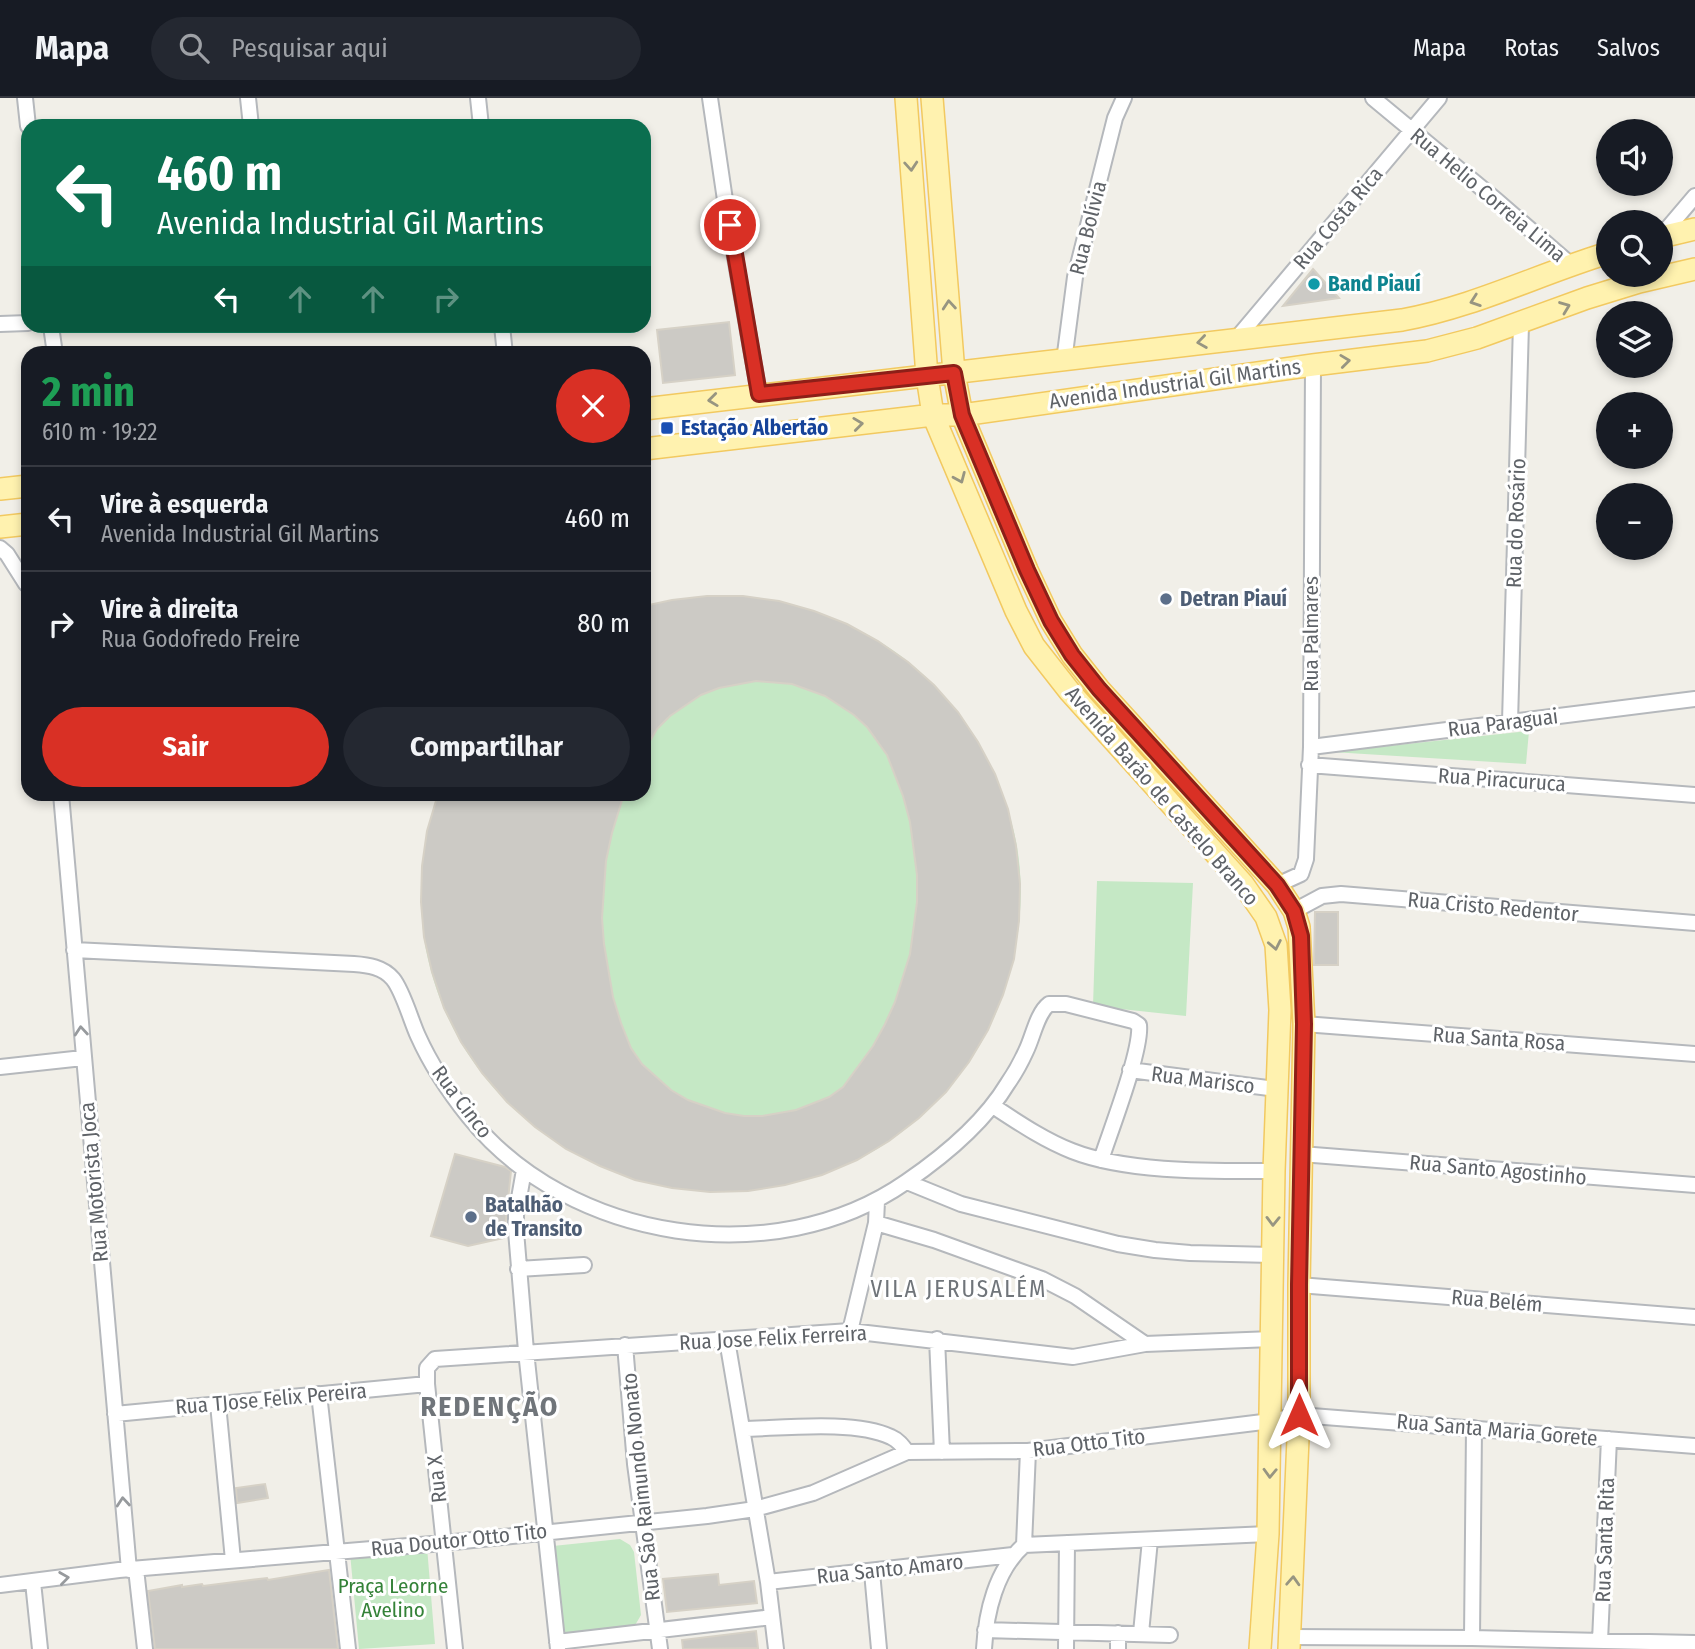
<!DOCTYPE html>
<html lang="pt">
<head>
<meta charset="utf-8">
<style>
	:root { --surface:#171b24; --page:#242831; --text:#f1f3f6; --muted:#9ea1a6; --line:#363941; --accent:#d93025 }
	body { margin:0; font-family:"Fira Sans Condensed",sans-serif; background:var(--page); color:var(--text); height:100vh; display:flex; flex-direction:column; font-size:26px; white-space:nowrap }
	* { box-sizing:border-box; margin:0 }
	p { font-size:23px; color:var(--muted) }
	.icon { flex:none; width:38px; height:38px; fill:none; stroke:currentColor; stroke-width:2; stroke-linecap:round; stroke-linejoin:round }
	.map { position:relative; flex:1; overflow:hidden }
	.sheet { position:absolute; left:21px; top:248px; width:630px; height:455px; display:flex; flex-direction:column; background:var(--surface); border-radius:21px; box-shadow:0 4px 10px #0003 }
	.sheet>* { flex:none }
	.top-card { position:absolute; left:21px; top:21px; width:630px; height:214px; border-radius:21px; box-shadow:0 4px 10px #0003; background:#0b6e4f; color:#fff; overflow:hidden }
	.tools { position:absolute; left:1596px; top:21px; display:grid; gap:14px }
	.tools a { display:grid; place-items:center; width:77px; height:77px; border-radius:50%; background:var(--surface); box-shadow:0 4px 10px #0003; font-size:35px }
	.pin { position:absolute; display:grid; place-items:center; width:60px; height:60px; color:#fff; margin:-30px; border:4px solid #fff; border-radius:50%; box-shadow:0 2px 7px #0007 }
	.me { position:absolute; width:77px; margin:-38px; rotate:0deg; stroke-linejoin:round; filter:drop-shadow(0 0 5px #0008) }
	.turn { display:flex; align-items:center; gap:24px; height:147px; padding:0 21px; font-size:32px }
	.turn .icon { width:91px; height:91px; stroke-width:2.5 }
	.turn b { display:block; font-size:49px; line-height:60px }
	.lanes { display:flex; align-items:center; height:66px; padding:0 21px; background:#0003; justify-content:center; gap:35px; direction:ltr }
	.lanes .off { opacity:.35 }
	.round { display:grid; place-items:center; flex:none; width:74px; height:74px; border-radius:37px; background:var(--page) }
	.headline { display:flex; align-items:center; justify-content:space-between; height:119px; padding:0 21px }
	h1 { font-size:42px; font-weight:700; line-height:52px; color:#1e9e55 }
	.button { display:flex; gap:14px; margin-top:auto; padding:14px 21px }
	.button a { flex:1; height:80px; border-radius:42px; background:var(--accent); color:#fff; font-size:28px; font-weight:700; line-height:80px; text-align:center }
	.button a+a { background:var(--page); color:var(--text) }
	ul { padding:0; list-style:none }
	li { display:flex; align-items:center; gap:21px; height:105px; padding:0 21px; border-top:2px solid var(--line) }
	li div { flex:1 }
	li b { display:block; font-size:26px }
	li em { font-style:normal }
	header { display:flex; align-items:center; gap:42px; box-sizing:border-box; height:98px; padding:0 35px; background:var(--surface); border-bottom:2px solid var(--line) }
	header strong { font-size:33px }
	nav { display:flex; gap:38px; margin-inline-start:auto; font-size:24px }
	.search { width:490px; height:63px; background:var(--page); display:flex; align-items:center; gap:18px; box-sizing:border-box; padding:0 24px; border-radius:38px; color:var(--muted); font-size:26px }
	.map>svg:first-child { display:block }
</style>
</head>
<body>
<header>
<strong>Mapa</strong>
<div class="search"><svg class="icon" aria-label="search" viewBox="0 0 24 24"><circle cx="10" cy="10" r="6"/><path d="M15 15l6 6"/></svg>Pesquisar aqui</div>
<nav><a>Mapa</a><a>Rotas</a><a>Salvos</a></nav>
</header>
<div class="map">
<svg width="1695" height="1551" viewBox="0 0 1695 1551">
	<rect width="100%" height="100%" fill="#f1efe8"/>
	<path fill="#c5e8c5" d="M707 498C804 499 894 533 955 611 966 625 973 643 980 659 990 676 1002 694 1008 713 1030 778 1022 853 996 915 972 971 929 1019 877 1051 695 1158 457 1051 424 840 417 791 424 744 438 697L644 696V508L672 502Z
		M1529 633 1526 666 1332 654Z
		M1097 783 1193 785 1186 918 1093 908Z
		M620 1441 630 1447 634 1454 641 1517 634 1529 563 1537 553 1448Z
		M427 1449 435 1546 359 1551 350 1455Z"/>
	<path fill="#cccac5" stroke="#d6d1c6" stroke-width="2" d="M1313 171 1339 200 1283 208Z
		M729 224 735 277 663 285 657 232Z
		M707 498H743L779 503 814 513 847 526 878 543 908 564 934 587 958 614 978 644 995 676 1008 711 1016 748 1020 786 1019 823 1014 861 1003 897 988 932 969 964 946 994 919 1020 889 1043 857 1062 822 1077 785 1087 748 1093 710 1094 672 1090 635 1082 600 1068 566 1051 535 1029 507 1004 482 975 461 944 444 910 432 874 424 839 421 804 422 768 427 733 438 696H624L612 735 606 763 602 820 604 846 613 899 621 925 631 950 642 966 671 992 688 1002 725 1015 744 1018H762L796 1012 829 999 843 989 873 948 885 926 895 904 910 856 917 804V777L910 724 903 698 887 657 867 629 854 617 825 598 792 586 756 583 719 590 701 597 670 618 657 631 644 653V508L672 502Z
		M1315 814H1338V867H1314Z
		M455 1056 505 1069 511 1073 504 1140 468 1148 431 1138Z
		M265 1386 268 1400 237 1405 236 1390Z
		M329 1472 338 1551H155L148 1493 182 1487V1489L202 1486 203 1488 267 1480 268 1482Z
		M718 1476 719 1487 754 1483 757 1505 667 1514 663 1481Z
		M756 1533 758 1550 683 1551 682 1542Z"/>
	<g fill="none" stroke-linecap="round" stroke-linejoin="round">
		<g stroke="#b5b8bc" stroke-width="18">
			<path id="street" d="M25 0 28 28
				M248 0 251 28
				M478 0 481 28
				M710 0 725 102 759 296
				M1373 0 1496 102 1570 166
				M1661 138 1695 98
				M0 226 28 225
				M51 228 55 256
				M502 228 505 256
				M1237 240 1439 0
				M1064 263 1075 179 1115 20 1124 0
				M0 450 7 456 26 486
				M1510 624 1521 226
				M1311 649 1695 601
				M1309 667 1695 697
				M61 696 129 1472
				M1277 787 1301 776 1306 761 1311 649 1313 267
				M1294 813 1322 798 1341 796 1695 825
				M74 852 354 866C368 867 383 869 393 881 403 893 411 923 418 938 431 967 449 994 469 1019 569 1144 775 1175 906 1084 944 1058 984 1025 1008 985 1015 975 1021 964 1026 953 1033 939 1037 915 1049 906H1066L1133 923 1139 927C1142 952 1110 1034 1101 1062
				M1304 926 1695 956
				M0 969 83 960
				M1130 972 1276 991
				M993 1008C1019 1025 1044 1042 1072 1053 1128 1075 1214 1073 1274 1073
				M1301 1056 1695 1087
				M524 1072 516 1117V1133L526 1253 558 1551
				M907 1084 961 1106 1118 1146 1155 1152 1190 1155 1272 1157
				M877 1103 876 1125 934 1142 1042 1181 1075 1198 1145 1246
				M518 1171 584 1167
				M1299 1187 1695 1219
				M850 1233 876 1125
				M937 1241 942 1354
				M727 1242 768 1484 776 1551
				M625 1247 635 1366 660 1551
				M319 1296 348 1551
				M218 1306 233 1462
				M115 1316 427 1286
				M743 1331C784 1330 855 1322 891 1339 898 1342 902 1347 907 1354
				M1024 1447 1028 1353
				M136 1471 145 1551
				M872 1474 879 1551
				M33 1484 40 1551
				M768 1484 1013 1457
				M0 1487 119 1472 444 1445 707 1418 755 1411 813 1395 907 1354 1028 1353 1271 1323 1299 1317 1695 1348
				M985 1532 1170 1537
				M1118 1535V1551
				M1141 1535 1150 1442
				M1290 1539 1472 1540 1695 1545
				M1472 1540 1474 1330
				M1600 1543 1609 1341
				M557 1544 772 1519
				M455 1551 427 1286V1270L435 1261 850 1233 1073 1259 1145 1246 1272 1241
				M984 1551C986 1514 996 1472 1024 1447L1268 1436
				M1066 1551 1067 1445"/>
		</g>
		<g stroke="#f2c960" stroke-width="24">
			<path id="primary" d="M906 0 927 278 933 317 1016 513 1034 548 1070 594 1243 786 1266 819 1276 847 1280 912 1274 1073 1268 1436 1260 1551
				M932 0 954 275 962 317 1027 472 1051 523 1072 557 1099 591 1277 787 1294 813 1299 829 1304 926 1299 1187V1317L1289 1551
				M1661 139 1695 131
				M644 311 1402 222C1474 209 1539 176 1608 155
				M644 351 933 317H962L1313 267 1427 253 1477 240 1587 200 1639 184 1695 171
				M0 391 28 388
				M0 429 28 426"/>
		</g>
		<use href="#street" stroke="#fff" stroke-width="14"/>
		<use href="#primary" stroke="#fff2af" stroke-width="21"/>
	</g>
	<defs><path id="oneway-chevron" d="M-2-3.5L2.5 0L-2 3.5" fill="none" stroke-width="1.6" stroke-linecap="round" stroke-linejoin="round" transform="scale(1.75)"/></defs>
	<g stroke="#979581">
		<use href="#oneway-chevron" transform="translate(911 68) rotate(86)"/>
		<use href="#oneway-chevron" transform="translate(1475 203) rotate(161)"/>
		<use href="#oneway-chevron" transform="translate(949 207) rotate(-95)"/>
		<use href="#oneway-chevron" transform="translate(1565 209) rotate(-21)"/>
		<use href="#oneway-chevron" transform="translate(1202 244) rotate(172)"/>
		<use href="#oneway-chevron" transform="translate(1345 263) rotate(-7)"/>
		<use href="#oneway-chevron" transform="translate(713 302) rotate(173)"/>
		<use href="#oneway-chevron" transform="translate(858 326) rotate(-7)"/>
		<use href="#oneway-chevron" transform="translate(960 380) rotate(67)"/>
		<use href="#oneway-chevron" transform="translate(1275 847) rotate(79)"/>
		<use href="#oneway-chevron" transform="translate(1273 1123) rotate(91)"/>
		<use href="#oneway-chevron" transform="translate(1270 1375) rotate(92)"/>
		<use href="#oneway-chevron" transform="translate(1293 1483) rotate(-87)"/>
	</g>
	<g stroke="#979a9d">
		<use href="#oneway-chevron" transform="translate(81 933) rotate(-95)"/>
		<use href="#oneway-chevron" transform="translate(123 1404) rotate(-95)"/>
		<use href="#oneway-chevron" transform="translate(64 1480) rotate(-8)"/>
	</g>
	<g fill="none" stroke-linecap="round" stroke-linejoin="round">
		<g stroke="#8d1f18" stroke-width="18">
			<path id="route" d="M730 127 759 296 954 275 962 317 1027 472 1051 523 1072 557 1099 591 1277 787 1294 813 1301 838 1304 926 1299 1187V1317"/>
		</g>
		<use href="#route" stroke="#d93025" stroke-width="12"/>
	</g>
	<circle fill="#0f9aa8" stroke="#fff" stroke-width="2.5" cx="1314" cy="186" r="7"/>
	<rect fill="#1a4fb4" stroke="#fff" stroke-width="2.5" x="660" y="323" width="14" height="14" rx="3.5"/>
	<g fill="#5c6f8a" stroke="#fff" stroke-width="2.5">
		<circle cx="1166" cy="501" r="7"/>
		<circle cx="471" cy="1119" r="7"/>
	</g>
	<g text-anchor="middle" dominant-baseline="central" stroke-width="6" stroke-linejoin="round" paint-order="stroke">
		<g font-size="21" fill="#5f6368" stroke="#fff">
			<text transform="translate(1488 97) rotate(40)">Rua Helio Correia Lima</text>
			<text transform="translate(1338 120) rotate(-50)">Rua Costa Rica</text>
			<text transform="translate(1088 130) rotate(-76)">Rua Bolívia</text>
			<text transform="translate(1175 286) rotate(-8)">Avenida Industrial Gil Martins</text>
			<text transform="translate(1516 425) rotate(-88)">Rua do Rosário</text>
			<text transform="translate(1311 536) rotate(-90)">Rua Palmares</text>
			<text transform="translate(1503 625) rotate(-7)">Rua Paraguai</text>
			<text transform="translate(1502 682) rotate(4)">Rua Piracuruca</text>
			<text transform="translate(1162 698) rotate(49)">Avenida Barão de Castelo Branco</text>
			<text transform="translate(1493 809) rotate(5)">Rua Cristo Redentor</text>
			<text transform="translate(1499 941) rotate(4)">Rua Santa Rosa</text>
			<text transform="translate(1203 982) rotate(7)">Rua Marisco</text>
			<text transform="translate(462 1004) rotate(53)">Rua Cinco</text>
			<text transform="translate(1498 1072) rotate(5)">Rua Santo Agostinho</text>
			<text transform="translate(94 1084) rotate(-95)">Rua Motorista Joca</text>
			<text transform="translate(1497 1203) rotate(5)">Rua Belém</text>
			<text transform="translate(773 1240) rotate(-3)">Rua Jose Felix Ferreira</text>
			<text transform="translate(271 1301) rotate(-5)">Rua TJose Felix Pereira</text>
			<text transform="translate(1497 1332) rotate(5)">Rua Santa Maria Gorete</text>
			<text transform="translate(1089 1345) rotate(-7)">Rua Otto Tito</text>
			<text transform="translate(437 1381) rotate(-96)">Rua X</text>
			<text transform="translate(641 1389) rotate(-96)">Rua São Raimundo Nonato</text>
			<text transform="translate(459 1442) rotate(-6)">Rua Doutor Otto Tito</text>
			<text transform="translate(1605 1442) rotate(-88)">Rua Santa Rita</text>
			<text transform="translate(890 1471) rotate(-6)">Rua Santo Amaro</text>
		</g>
		<g font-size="21" font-weight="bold" fill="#0d838f" stroke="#fff" text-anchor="start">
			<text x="1328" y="186">Band Piauí</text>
		</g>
		<g font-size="21" font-weight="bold" fill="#164399" stroke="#fff" text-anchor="start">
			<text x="681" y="330">Estação Albertão</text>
		</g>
		<g font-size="21" font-weight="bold" fill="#4e5e75" stroke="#fff" text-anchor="start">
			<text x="1180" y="501">Detran Piauí</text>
			<text x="485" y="1107">Batalhão<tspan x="485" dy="24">de Transito</tspan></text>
		</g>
		<g font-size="21" fill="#348238" stroke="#fff">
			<text x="393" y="1488">Praça Leorne<tspan x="393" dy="24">Avelino</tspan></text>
		</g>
		<g font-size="23" letter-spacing="2" fill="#70757a" stroke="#fff">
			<text x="959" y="1191">VILA JERUSALÉM</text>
		</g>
		<g font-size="28" font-weight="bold" letter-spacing="2" fill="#70757a" stroke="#fff">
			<text x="490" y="1308">REDENÇÃO</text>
		</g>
	</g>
</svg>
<div class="tools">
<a><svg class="icon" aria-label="sound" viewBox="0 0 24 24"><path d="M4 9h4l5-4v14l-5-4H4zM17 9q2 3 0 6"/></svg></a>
<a><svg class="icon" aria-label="search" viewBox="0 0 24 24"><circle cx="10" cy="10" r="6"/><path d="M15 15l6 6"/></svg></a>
<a><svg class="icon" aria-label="layers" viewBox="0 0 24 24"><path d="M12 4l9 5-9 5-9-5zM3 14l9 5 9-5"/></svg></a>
<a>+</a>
<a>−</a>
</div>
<div class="pin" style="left:730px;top:127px;background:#d93025"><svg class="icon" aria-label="arrive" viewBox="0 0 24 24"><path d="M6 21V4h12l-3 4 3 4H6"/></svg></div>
<svg class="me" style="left:1299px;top:1317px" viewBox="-20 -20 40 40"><path d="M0-17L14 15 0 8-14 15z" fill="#d93025" stroke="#fff" stroke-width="4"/></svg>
<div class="top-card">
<div class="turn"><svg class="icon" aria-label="left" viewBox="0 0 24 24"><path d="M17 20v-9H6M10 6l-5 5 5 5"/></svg><div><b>460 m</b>Avenida Industrial Gil Martins</div></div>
<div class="lanes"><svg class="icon" aria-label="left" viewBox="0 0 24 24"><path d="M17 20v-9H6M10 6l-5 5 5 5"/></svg><svg class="icon off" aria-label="ahead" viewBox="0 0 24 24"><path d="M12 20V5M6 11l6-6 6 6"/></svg><svg class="icon off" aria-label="ahead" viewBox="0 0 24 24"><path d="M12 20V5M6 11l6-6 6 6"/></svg><svg class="icon off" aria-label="right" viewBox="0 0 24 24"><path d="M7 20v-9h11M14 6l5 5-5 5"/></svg></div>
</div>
<section class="sheet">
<div class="headline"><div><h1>2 min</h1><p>610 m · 19:22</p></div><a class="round" style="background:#d93025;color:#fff"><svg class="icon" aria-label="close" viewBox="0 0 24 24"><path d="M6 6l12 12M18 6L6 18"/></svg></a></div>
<ul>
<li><svg class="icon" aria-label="left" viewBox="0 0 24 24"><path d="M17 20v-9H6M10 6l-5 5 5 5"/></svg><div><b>Vire à esquerda</b><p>Avenida Industrial Gil Martins</p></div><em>460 m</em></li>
<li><svg class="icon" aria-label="right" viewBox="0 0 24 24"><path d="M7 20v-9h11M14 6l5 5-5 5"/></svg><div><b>Vire à direita</b><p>Rua Godofredo Freire</p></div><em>80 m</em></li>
</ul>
<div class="button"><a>Sair</a><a>Compartilhar</a></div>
</section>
</div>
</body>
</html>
